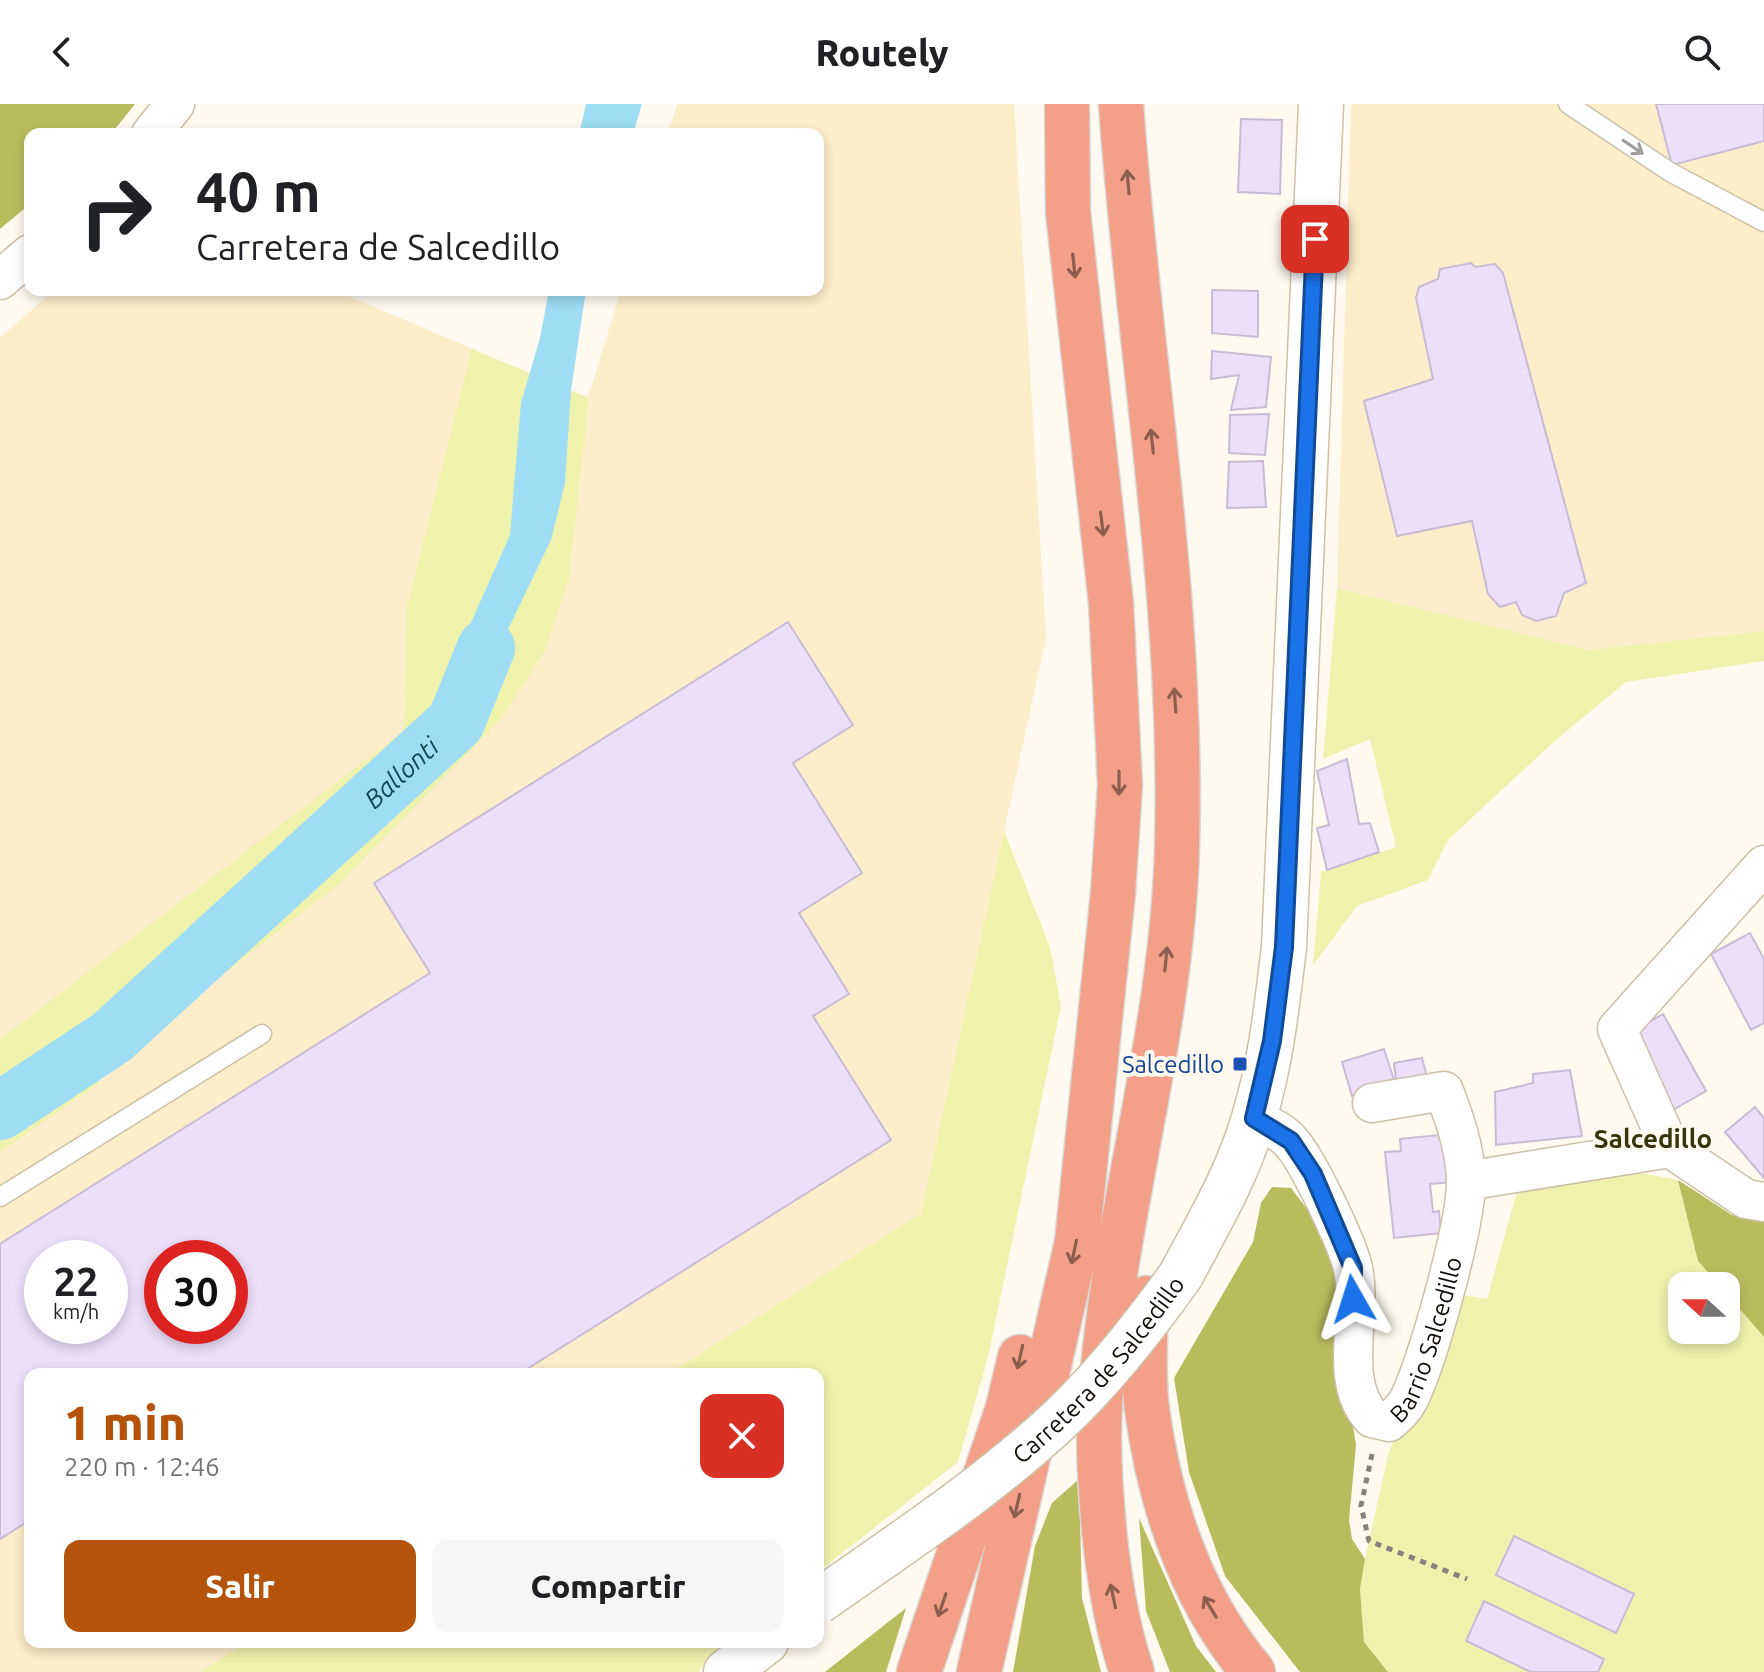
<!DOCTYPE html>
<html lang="es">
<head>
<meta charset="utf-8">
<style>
	:root { --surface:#fff; --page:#f6f6f6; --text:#202124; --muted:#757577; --accent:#b45309 }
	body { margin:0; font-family:Ubuntu,sans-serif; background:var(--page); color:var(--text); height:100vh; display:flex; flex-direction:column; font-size:30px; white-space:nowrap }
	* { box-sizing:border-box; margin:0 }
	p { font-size:26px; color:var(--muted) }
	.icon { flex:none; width:44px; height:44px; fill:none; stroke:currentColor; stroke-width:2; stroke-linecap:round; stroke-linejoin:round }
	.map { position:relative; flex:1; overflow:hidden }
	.panel { position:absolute; left:24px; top:1264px; width:800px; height:280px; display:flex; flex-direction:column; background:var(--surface); border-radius:16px; box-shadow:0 4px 12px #0003 }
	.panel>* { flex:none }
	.banner { position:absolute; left:24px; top:24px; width:800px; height:168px; border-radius:16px; box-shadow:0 4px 12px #0003; background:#fff; color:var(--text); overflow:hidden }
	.needle { width:52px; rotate:291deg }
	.controls { position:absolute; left:1668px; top:1168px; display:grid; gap:16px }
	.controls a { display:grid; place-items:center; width:72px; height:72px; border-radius:16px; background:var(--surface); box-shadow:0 4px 12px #0003; font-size:40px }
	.speed { position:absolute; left:24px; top:1136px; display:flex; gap:16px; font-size:40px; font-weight:700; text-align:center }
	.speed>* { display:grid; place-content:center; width:104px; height:104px; border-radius:50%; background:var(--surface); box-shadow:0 4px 12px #0003; line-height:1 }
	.speed small { font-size:20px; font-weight:400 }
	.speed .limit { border:12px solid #d22; background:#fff; color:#111 }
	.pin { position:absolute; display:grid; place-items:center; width:68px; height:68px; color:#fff; margin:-34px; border-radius:16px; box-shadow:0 4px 12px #0006 }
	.me { position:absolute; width:88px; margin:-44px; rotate:354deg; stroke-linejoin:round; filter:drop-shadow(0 0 6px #0008) }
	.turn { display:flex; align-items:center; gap:28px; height:168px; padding:0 40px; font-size:36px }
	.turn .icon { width:104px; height:104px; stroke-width:2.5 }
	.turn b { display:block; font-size:56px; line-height:68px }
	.round { display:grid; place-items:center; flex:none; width:84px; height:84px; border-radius:16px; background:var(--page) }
	.summary { display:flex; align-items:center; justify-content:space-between; height:136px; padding:0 40px }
	h1 { font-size:48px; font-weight:800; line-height:60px; color:var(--accent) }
	.action { display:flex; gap:16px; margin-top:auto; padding:16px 40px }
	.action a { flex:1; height:92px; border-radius:16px; background:var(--accent); color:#fff; font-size:32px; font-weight:800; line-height:92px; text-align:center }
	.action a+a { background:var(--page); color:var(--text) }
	header { display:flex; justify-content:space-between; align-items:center; height:104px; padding:0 40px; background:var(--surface); font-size:36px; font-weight:800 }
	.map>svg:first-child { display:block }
</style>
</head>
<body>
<header><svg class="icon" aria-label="back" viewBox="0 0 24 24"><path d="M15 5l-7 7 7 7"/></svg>Routely<svg class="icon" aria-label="search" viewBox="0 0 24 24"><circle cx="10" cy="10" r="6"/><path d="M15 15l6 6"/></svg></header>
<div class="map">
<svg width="1764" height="1568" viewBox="0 0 1764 1568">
	<rect width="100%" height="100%" fill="#fffaef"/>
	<path fill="#fdedcb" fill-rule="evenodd" d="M677 0H1014L1046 534 921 1109 668 1270H30V1538H247L200 1568H0V234L54 186H334L588 294 621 186H818V30H668ZM42 1154H110V1222H42ZM162 1154H230V1222H162Z
		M1351 0H1764V527L1588 546 1337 484Z"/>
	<path fill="#eef2ad" d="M472 245 589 294 569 475 545 547 501 615 337 782 106 960 98 980 0 1048V935L404 627 407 502Z
		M1337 484 1588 546 1764 527V557L1626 578 1557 635 1448 736 1428 776 1357 802 1313 861 1321 768 1396 743 1370 635 1323 655Z
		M1004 727 1050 843 1061 902 988 1253 958 1358 818 1468V1270H668L921 1109Z
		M1620 1065 1678 1076 1698 1157 1720 1182H1682V1226H1726V1189L1764 1233V1568H1388L1364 1538 1360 1485 1365 1455 1389 1347 1417 1289 1448 1188 1487 1195 1519 1080Z
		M247 1538H726L698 1568H200Z"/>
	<path fill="#b9bc5d" d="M0 0H135L111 30H30V100L0 125Z
		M1678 1076 1732 1111 1764 1118V1233L1726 1189V1182H1720L1698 1157Z
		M1272 1083 1291 1084 1307 1105 1337 1163 1344 1265 1356 1341 1349 1416 1352 1435 1365 1455 1360 1485 1364 1538 1388 1568H1300L1225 1472 1189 1368 1174 1274 1253 1138 1261 1099Z
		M1079 1375 1082 1494 1101 1568H1013L1035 1442 1052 1399Z
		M1139 1414 1196 1542 1216 1568H1170L1146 1507Z
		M906 1504 886 1568H825Z"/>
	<path fill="#9eddf4" d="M586 0H642L633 30H579Z
		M549 186H586L571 286 565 379 551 436 485 573 456 618 441 632 465 532 510 431 521 299 540 234Z"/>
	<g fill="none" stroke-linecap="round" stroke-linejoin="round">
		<path stroke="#9eddf4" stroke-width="58" id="s1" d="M0 1007 112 933 456 618 486 544"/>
	</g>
	<path fill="#ebdffa" stroke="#c7bbd5" stroke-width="2" fill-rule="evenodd" d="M1656 0H1764V37L1672 61Z
		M1241 15 1282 16 1280 90 1238 88Z
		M1471 159 1475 163 1495 160 1503 169 1586 479 1564 489 1556 512 1536 517 1522 511 1516 498 1500 503 1488 490 1472 417 1397 432 1364 297 1433 275 1416 194 1419 183 1438 175 1440 165Z
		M1212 186 1258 187V233L1212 229Z
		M1212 247 1271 253 1266 303 1231 306 1239 271 1211 275Z
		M1269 310 1265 351 1229 349 1230 311Z
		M1263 357 1266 403 1227 404 1229 358Z
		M788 518 853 621 793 659 862 769 799 809 849 890 813 912 891 1036 519 1270H30V1416L0 1435V1140L430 869 374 779ZM42 1154H110V1222H42ZM162 1154H230V1222H162Z
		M1347 655 1359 720 1370 719 1379 748 1327 766 1317 724 1329 721 1317 667Z
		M1750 829 1764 855V919L1751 926 1711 850Z
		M1663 910 1706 987 1673 1006 1630 929Z
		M1384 945 1395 979 1352 992 1342 958Z
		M1422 954 1427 973 1396 976 1394 959Z
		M1570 966 1582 1032 1496 1041 1495 988 1533 979V970Z
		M1755 1003 1764 1014V1074L1725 1028Z
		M1449 1030 1453 1078 1430 1080 1433 1108 1439 1107 1441 1129 1394 1134 1385 1048 1401 1047 1400 1035Z
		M1514 1432 1634 1490 1616 1529 1496 1471Z
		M1484 1497 1604 1555 1598 1568H1531L1466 1537Z"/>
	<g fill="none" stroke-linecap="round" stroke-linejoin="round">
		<g stroke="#ccc0a6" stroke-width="21">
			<path id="lane" d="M1568 0 1670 68 1764 118
				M0 1093 262 930"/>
		</g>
		<g stroke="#ccc0a6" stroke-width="41">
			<g id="street">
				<path d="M151 30 175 0"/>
				<path d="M0 176 30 150"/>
				<path d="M1764 761 1617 925 1670 1044 1746 1095 1764 1098"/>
				<path id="s2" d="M1254 1014C1267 1021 1281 1027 1290 1037 1308 1056 1347 1139 1353 1164 1363 1211 1337 1276 1372 1314L1389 1318C1397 1311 1404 1305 1409 1295 1428 1257 1467 1117 1466 1076 1465 1044 1455 1016 1444 987L1372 999"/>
				<path d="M1466 1077 1670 1044"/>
			</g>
		</g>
		<g stroke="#ccc0a6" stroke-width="47">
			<path id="secondary" d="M1181 1171C1208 1120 1238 1070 1254 1014 1271 958 1277 901 1284 843L1321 0
				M726 1568 766 1538"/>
		</g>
		<g stroke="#d9d8d7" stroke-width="47">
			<path id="highway" d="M1121 0C1138 247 1184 495 1177 744 1172 932 1112 1114 1100 1301 1097 1348 1101 1398 1106 1444 1111 1485 1118 1528 1132 1568
				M1146 1194C1146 1230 1142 1269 1147 1305 1160 1400 1190 1493 1253 1568
				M919 1568 1008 1304 1020 1253
				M979 1568 1077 1138 1113 789 1120 681 1111 499 1068 108 1067 0"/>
		</g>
		<path stroke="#868279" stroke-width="5" stroke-dasharray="6 6" stroke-linecap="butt" d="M1372 1350 1361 1402 1369 1437 1467 1475"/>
		<use href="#lane" stroke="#fff" stroke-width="18"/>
		<use href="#street" stroke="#fff" stroke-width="38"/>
		<use href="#secondary" stroke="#fff" stroke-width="44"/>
		<use href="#highway" stroke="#f4a088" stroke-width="44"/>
		<g stroke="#ccc0a6" stroke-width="47" stroke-linecap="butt">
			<g id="secondary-bridge">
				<path id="s3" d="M818 1498C900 1440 985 1385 1058 1317 1105 1273 1144 1223 1181 1171"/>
			</g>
		</g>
		<use href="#secondary-bridge" stroke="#fff" stroke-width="44"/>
	</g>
	<defs><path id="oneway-shaft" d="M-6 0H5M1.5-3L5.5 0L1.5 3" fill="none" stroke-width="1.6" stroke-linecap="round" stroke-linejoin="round" transform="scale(2)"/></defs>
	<use stroke="#9f9d9b" href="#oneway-shaft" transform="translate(1633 43) rotate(34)"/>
	<g stroke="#8d5d4d">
		<use href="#oneway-shaft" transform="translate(1128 78) rotate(-95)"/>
		<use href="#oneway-shaft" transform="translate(1074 162) rotate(84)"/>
		<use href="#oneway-shaft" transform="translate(1152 337) rotate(-96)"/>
		<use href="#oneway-shaft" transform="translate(1102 420) rotate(83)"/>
		<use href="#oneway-shaft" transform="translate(1175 596) rotate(-94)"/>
		<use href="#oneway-shaft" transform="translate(1119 679) rotate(90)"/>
		<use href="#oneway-shaft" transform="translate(1166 855) rotate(-84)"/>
		<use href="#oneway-shaft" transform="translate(1074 1148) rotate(102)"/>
		<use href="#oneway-shaft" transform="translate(1020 1253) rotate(103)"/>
		<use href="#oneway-shaft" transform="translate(1017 1402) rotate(103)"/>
		<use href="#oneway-shaft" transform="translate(1113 1492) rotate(-102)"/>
		<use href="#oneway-shaft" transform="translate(942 1501) rotate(109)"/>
		<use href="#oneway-shaft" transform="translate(1210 1503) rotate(-121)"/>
	</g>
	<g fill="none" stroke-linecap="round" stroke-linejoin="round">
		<g stroke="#114b97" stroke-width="20">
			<path id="route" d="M1315 135 1284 843 1272 937 1254 1014 1291 1037 1313 1070 1353 1164V1195"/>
		</g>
		<use href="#route" stroke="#1a73e8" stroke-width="14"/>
	</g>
	<rect fill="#1a4fb4" stroke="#fffaef" stroke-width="3" x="1232" y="952" width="16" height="16" rx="4"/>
	<g text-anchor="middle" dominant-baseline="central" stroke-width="8" stroke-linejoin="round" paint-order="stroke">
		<g font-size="24" fill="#164399" stroke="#fffaef" text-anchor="end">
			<text x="1224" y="960">Salcedillo</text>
		</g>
		<g font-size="24" fill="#0f0b04" stroke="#fffaef">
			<text stroke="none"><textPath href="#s2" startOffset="450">Barrio Salcedillo</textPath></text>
			<text stroke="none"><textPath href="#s3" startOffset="366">Carretera de Salcedillo</textPath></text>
		</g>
		<g font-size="26" font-style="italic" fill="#124656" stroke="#fffaef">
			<text stroke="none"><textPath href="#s1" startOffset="526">Ballonti</textPath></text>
		</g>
		<g font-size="26" font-weight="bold" fill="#36340a" stroke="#fffaef">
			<text x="1653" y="1034">Salcedillo</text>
		</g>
	</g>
</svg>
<div class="controls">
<a><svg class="needle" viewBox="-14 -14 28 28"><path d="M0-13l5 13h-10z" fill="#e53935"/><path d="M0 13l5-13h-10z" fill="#757577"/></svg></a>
</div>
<div class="speed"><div>22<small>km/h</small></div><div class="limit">30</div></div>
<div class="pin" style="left:1315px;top:135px;background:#d93025"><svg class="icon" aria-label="arrive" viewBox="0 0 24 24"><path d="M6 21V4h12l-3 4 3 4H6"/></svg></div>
<svg class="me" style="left:1353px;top:1195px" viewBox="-20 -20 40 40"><path d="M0-17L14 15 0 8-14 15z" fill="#1a73e8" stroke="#fff" stroke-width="4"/></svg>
<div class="banner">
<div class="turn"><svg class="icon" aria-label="right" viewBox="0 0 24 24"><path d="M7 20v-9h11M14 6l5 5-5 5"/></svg><div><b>40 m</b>Carretera de Salcedillo</div></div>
</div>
<section class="panel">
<div class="summary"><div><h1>1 min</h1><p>220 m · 12:46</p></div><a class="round" style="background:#d93025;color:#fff"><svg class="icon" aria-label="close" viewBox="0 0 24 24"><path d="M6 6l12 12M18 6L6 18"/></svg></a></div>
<div class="action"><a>Salir</a><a>Compartir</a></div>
</section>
</div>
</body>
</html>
